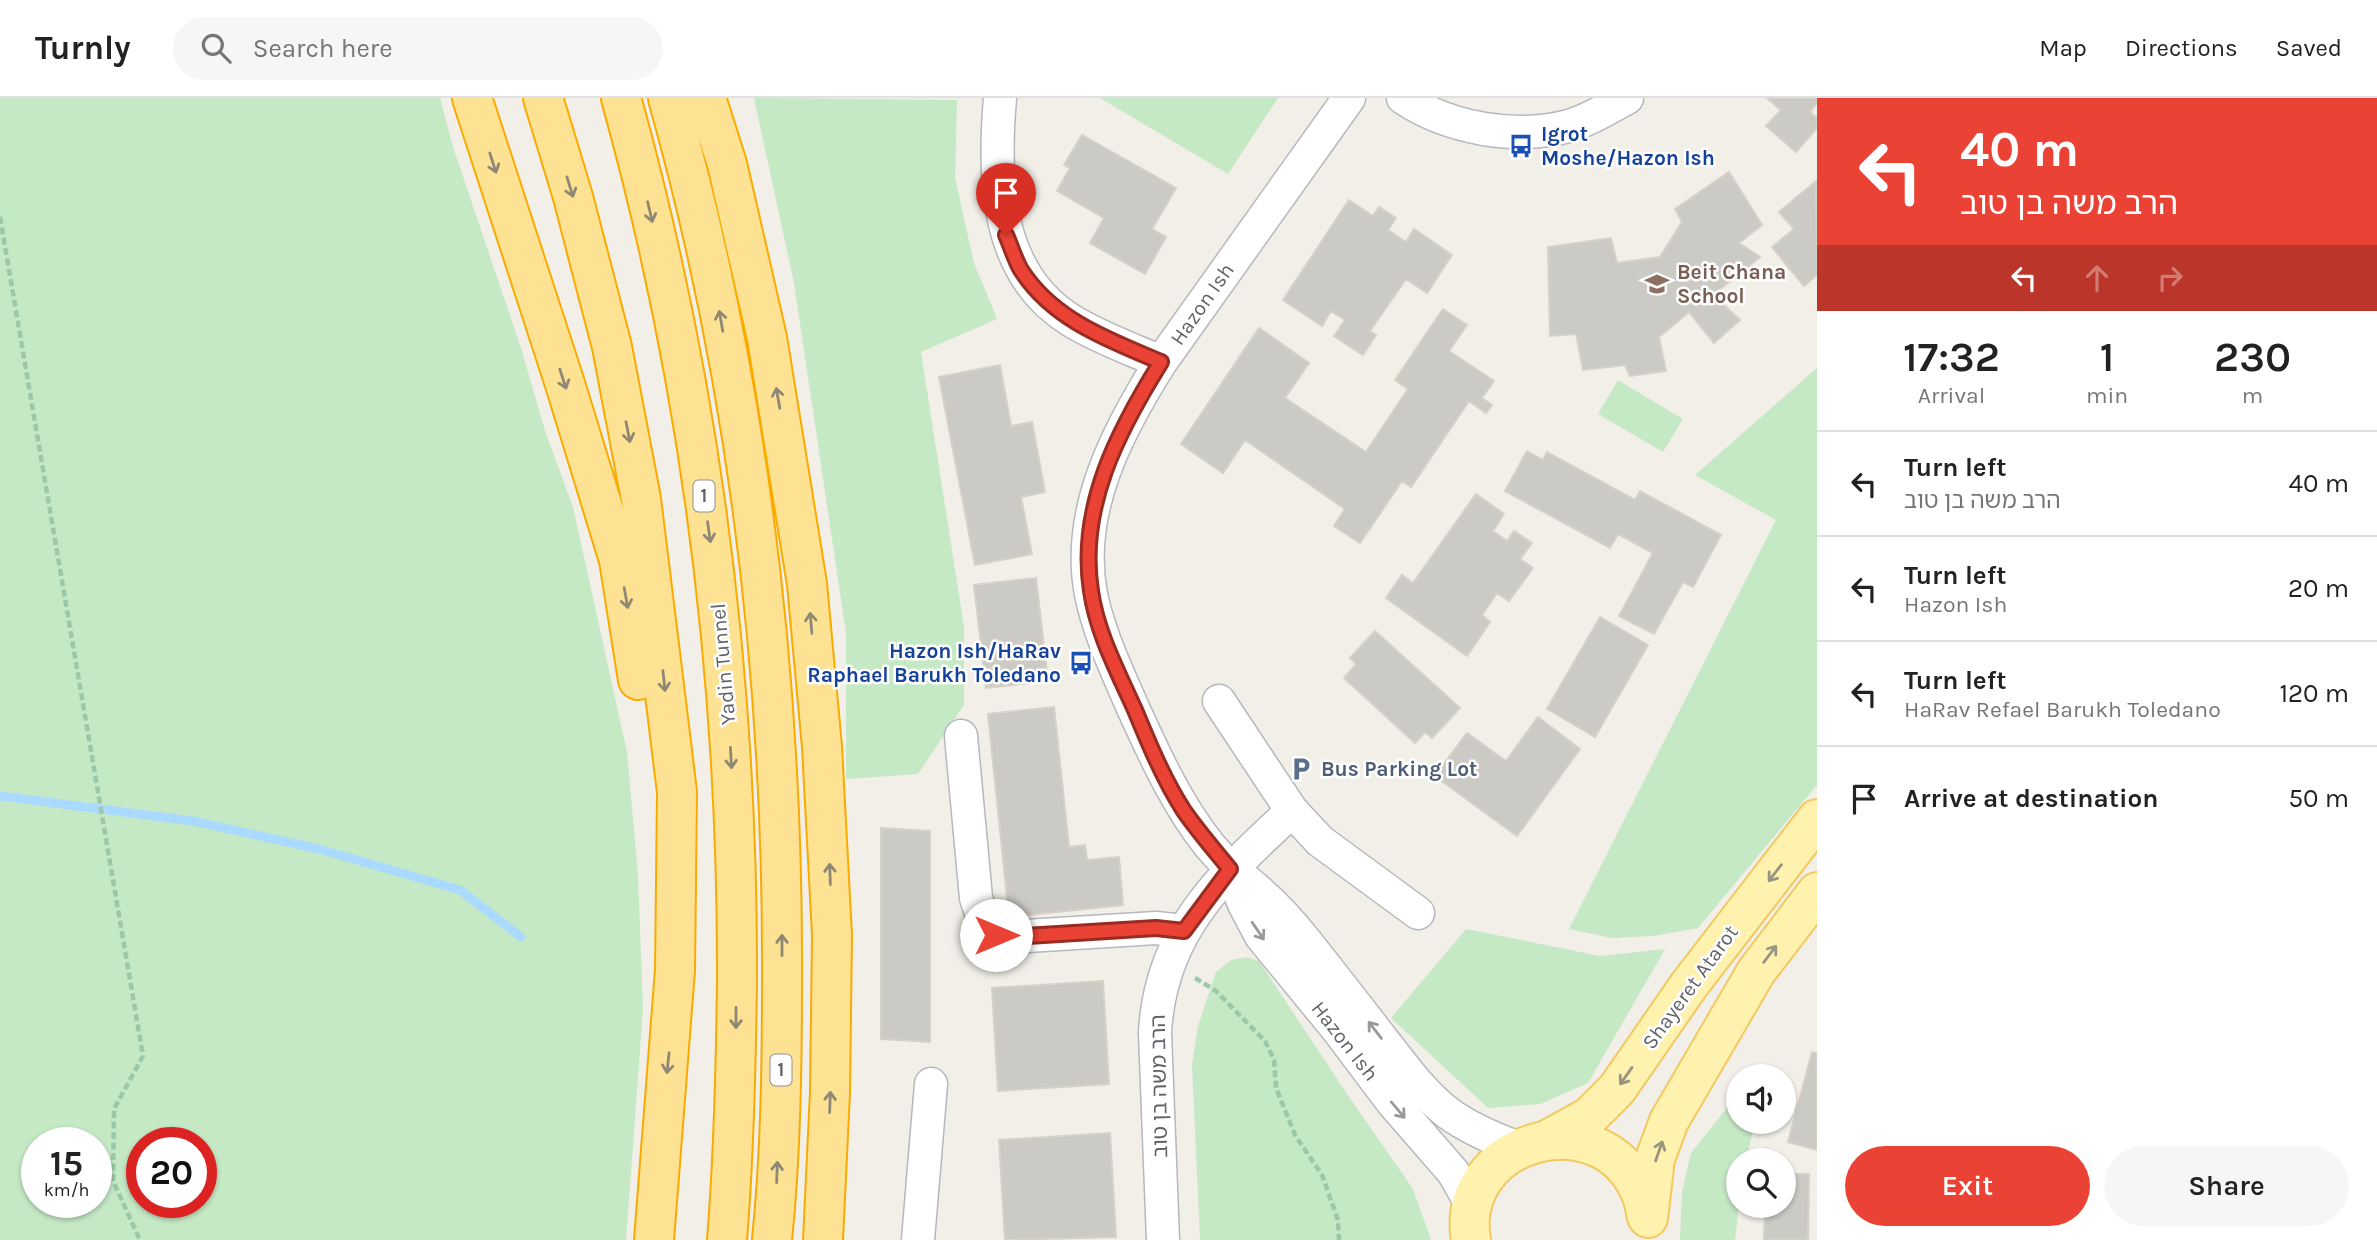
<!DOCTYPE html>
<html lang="en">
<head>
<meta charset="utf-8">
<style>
	:root { --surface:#fff; --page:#f6f6f6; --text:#222; --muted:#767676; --line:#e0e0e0; --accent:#ea4335 }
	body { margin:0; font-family:Karla,"Noto Sans Hebrew",sans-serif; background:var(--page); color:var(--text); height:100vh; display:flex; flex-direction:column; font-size:26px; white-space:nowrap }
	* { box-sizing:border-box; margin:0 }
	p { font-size:23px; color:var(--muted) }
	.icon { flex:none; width:38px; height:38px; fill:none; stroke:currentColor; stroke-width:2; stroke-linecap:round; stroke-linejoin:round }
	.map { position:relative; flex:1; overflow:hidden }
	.side { display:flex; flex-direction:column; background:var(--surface); width:560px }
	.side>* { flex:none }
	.hud { background:#ea4335; color:#fff; overflow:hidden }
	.buttons { position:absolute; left:1726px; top:966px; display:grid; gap:14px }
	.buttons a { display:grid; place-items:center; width:70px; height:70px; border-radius:50%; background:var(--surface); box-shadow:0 2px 5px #0004; font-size:35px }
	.speed { position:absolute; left:21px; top:1029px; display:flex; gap:14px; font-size:35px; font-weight:700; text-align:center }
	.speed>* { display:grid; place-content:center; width:91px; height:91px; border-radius:50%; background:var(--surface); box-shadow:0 2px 5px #0004; line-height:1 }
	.speed small { font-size:18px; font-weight:400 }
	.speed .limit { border:10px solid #d22; background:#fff; color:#111 }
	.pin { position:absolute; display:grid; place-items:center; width:60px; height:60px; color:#fff; margin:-72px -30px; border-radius:50% 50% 50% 0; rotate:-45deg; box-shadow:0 0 7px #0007 }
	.pin .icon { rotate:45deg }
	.me { position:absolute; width:77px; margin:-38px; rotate:90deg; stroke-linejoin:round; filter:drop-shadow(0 0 5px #0008) }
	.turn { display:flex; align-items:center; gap:24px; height:147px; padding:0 28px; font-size:32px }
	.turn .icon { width:91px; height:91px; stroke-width:2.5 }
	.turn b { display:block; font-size:49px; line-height:60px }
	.lanes { display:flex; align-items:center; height:66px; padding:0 28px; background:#0003; justify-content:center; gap:35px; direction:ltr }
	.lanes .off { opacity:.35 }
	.eta { display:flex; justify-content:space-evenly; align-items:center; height:119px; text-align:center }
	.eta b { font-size:42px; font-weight:600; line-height:49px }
	.cta { display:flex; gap:14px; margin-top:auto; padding:14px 28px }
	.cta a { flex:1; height:80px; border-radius:42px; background:var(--accent); color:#fff; font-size:28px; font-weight:600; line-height:80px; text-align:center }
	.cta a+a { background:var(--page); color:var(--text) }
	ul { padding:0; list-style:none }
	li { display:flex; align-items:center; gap:21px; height:105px; padding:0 28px; border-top:2px solid var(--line) }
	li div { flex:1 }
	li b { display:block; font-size:26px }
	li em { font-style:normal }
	header { display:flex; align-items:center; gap:42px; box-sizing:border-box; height:98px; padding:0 35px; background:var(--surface); border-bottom:2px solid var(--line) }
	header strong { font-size:33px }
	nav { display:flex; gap:38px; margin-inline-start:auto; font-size:24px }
	.search { width:490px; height:63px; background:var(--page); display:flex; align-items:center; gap:18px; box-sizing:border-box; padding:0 24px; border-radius:38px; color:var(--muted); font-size:26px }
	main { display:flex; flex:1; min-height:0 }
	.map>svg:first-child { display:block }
</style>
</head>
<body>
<header>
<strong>Turnly</strong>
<div class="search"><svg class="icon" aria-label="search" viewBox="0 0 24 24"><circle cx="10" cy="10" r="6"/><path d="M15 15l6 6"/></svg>Search here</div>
<nav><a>Map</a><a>Directions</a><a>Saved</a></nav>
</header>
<main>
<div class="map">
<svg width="1817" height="1142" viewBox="0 0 1817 1142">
	<rect width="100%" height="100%" fill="#f1efe8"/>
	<path fill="#c5e8c5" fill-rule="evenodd" d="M0 0H440L453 49 521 250 546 336 573 409 627 654 638 777 643 911 626 1142H0ZM37 1045H96V1104H37ZM142 1045H201V1104H142Z
		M754 0 957 2 955 80 974 165 997 221 921 254 964 529V607L918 676 846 681V535L794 185Z
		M1100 0H1278L1228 76Z
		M1817 270V687L1698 830 1653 838 1612 840 1569 831 1776 422 1695 377Z
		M1618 282 1683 321 1663 354 1598 316Z
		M1466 831 1600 858 1665 851 1588 985 1540 1006 1488 1010 1391 920Z
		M1247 859 1259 863 1345 993 1413 1091 1431 1142H1200L1192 966 1198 928 1216 874 1231 862Z
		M1738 996V1024H1755L1746 1062H1738L1739 1108 1735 1142H1680L1682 1094 1691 1055Z"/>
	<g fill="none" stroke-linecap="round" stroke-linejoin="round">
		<path stroke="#aadaff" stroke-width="9" d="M0 698 193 723 319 751 460 792 521 839"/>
	</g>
	<path fill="#cccac5" stroke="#d6d1c6" stroke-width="2" d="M1767 0H1817V5L1810 14 1817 20V30L1796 54 1766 28 1781 12Z
		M1082 37 1176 90 1152 131 1166 139 1145 176 1090 145 1104 120 1057 93 1070 70 1064 67Z
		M1729 74 1762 127 1739 145 1760 159 1713 197 1740 222 1714 245 1689 214 1659 239 1666 273 1630 278 1625 267 1583 272 1576 236 1550 238 1548 149 1611 140 1617 165 1660 159 1682 124 1675 111Z
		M1816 83 1817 177 1804 188 1772 149 1794 131 1779 114Z
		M1349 102 1373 118 1379 109 1396 120 1388 132 1406 144 1414 131 1452 157 1427 195 1406 181 1370 233 1376 237 1363 257 1334 238 1345 222 1331 213 1322 228 1283 202Z
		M1443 211 1467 227 1449 253 1494 283 1482 300 1492 307 1486 315 1469 303 1411 389 1402 383 1360 445 1334 428 1345 411 1245 342 1223 375 1181 346 1259 230 1309 265 1285 300 1366 354 1408 291 1395 282Z
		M1000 267 1011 328 1032 324 1045 394 1021 399 1032 456 975 467 939 279Z
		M1527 353 1543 362 1547 354 1635 402 1640 393 1721 437 1693 489 1683 484 1654 536 1619 518 1653 455 1618 436 1610 450 1505 393Z
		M1476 396 1504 416 1493 433 1507 443 1514 433 1532 445 1520 461 1533 470 1509 503 1497 495 1482 517 1490 524 1467 558 1386 500 1402 477 1413 485Z
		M1036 480 1048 583 986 590 974 487Z
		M1600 519 1648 547 1595 639 1547 611Z
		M1375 533 1460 610 1432 640 1425 634 1415 645 1344 580 1356 566 1350 560Z
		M1054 609 1069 749 1085 747 1087 762 1119 759 1123 807 1009 819 988 616Z
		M1538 619 1580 651 1517 738 1435 678 1467 635 1506 663Z
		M881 730 930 733V944L881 941Z
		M1103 883 1109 986 998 993 992 890Z
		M1812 954 1817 955V1052L1788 1044Z
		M1110 1035 1116 1139 1005 1142 999 1042Z
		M1783 1076H1809L1808 1142H1764L1765 1108H1783Z"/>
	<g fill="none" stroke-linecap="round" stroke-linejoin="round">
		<g stroke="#b5b8bc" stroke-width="35">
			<path id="minor" d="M1000 0C993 81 995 176 1072 223 1100 240 1131 251 1161 264
				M1349 0 1161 264C1118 332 1075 413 1091 496 1099 536 1117 573 1133 610 1155 658 1177 707 1210 748 1226 767 1238 776 1256 791 1275 807 1292 826 1307 845 1333 878 1359 911 1385 945 1405 970 1423 996 1448 1015 1470 1031 1494 1041 1519 1050
				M1403 0C1450 31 1515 42 1569 28 1590 22 1608 10 1627 0
				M1219 603 1292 713 1320 743 1418 815
				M961 638 976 800 983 821 996 837 1010 839 1156 830 1184 833
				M1231 773 1244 806 1261 838 1338 932 1393 1005 1453 1074 1472 1107
				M918 1142 931 986
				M1163 1142 1155 935C1160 833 1222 778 1292 713"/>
		</g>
		<g stroke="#f2c960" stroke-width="42">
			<path id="major" d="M1549 1041 1589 1019 1617 991 1689 887 1817 721
				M1648 1120 1655 1061 1669 1023 1756 874 1817 794
				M1471 1142C1454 1044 1598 1000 1640 1093 1644 1101 1645 1111 1647 1119"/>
		</g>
		<g stroke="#f9ab00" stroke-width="42">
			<path id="highway" d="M472 0 565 286 619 462 638 582
				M543 0 573 99 612 249 641 401 677 694 675 872 654 1142
				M621 0C701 287 738 584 737 882 736 968 734 1056 727 1142
				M668 0C748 284 783 581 782 876 782 964 781 1054 772 1142
				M706 0 727 66 767 240 807 486 822 649 832 837 830 994 823 1142"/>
		</g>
		<path stroke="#9cc7a9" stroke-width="4.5" stroke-dasharray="7 3.5" stroke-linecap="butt" d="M0 119 143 958 114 1011 113 1083 140 1142
			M1195 880 1216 893 1265 943 1274 962 1276 990 1295 1037 1322 1077 1338 1122 1339 1142"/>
		<use href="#minor" stroke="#fff" stroke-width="32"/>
		<use href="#major" stroke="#fff2af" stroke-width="38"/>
		<use href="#highway" stroke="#fde293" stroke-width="38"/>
	</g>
	<defs><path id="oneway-shaft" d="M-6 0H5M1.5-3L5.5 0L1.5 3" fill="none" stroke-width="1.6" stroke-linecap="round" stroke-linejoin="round" transform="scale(1.75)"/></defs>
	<g stroke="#8e8975">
		<use href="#oneway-shaft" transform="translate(493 65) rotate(72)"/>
		<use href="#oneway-shaft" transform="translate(570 89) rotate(73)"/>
		<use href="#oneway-shaft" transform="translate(650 114) rotate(77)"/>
		<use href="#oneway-shaft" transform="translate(721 223) rotate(-100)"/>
		<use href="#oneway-shaft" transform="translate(563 281) rotate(72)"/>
		<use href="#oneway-shaft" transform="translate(778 300) rotate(-100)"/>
		<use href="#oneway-shaft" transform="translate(628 334) rotate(79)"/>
		<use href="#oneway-shaft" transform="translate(709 434) rotate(82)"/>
		<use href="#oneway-shaft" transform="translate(626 500) rotate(80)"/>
		<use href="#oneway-shaft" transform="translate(811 525) rotate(-95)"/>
		<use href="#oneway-shaft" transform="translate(664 583) rotate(84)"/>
		<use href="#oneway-shaft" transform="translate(731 660) rotate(87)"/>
		<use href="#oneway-shaft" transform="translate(830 776) rotate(-92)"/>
		<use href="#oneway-shaft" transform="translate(782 847) rotate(-90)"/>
		<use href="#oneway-shaft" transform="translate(736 920) rotate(90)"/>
		<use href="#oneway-shaft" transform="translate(668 965) rotate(96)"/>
		<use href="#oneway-shaft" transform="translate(830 1004) rotate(-88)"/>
		<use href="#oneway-shaft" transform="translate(777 1074) rotate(-88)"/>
	</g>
	<g stroke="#979581">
		<use href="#oneway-shaft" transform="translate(1775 775) rotate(128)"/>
		<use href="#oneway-shaft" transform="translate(1770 856) rotate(-53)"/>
		<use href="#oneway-shaft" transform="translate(1626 978) rotate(125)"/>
		<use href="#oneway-shaft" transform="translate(1659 1053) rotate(-71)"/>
	</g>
	<g stroke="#979a9d">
		<use href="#oneway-shaft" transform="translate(1258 833) rotate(56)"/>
		<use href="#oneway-shaft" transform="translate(1375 932) rotate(-128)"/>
		<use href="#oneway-shaft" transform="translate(1398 1012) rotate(50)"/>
	</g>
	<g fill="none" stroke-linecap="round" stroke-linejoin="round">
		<g stroke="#982c22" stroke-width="18">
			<path id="route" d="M996 837 1010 839 1156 830 1184 833 1230 771C1214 752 1198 733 1184 713 1164 682 1149 646 1135 612 1118 574 1097 535 1091 493 1078 409 1118 333 1161 264 1109 242 1053 222 1021 172 1015 162 1011 148 1006 137"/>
		</g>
		<use href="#route" stroke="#ea4335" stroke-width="12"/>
	</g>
	<defs>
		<g id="bus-bare" transform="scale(1.89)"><path d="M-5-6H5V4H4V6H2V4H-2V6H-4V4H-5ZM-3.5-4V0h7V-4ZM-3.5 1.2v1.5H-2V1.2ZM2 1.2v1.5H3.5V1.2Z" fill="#1a4fb4" stroke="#fff" stroke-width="2.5" paint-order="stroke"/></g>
		<g id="school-bare" transform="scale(1.89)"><path d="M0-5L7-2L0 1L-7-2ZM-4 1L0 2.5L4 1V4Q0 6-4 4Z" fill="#8d6e63" stroke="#fff" stroke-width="2.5" paint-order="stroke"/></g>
		<g id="parking-bare" transform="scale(1.89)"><path d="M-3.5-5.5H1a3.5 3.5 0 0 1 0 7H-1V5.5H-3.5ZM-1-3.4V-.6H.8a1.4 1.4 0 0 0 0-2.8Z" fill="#5c6f8a" stroke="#fff" stroke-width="2.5" paint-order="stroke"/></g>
	</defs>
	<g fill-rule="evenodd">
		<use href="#bus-bare" x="1521" y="48"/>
		<use href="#school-bare" x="1657" y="186"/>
		<use href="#bus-bare" x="1081" y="565"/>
		<use href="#parking-bare" x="1301" y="671"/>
	</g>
	<g text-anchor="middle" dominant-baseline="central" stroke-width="5" stroke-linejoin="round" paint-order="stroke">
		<g fill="#fff" stroke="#8f9295" stroke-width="2">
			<rect x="693.5" y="382.5" width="21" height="31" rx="5"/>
			<rect x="770.5" y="956.5" width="21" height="31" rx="5"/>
		</g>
		<g font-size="19" font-weight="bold" fill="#5f6368">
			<text x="704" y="398">1</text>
			<text x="781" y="972">1</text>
		</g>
		<g font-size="21" font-weight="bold" fill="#164399" stroke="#fff" text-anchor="start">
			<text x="1541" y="36">Igrot<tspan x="1541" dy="24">Moshe/Hazon Ish</tspan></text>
			<text x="1061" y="553" text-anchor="end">Hazon Ish/HaRav<tspan x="1061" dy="24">Raphael Barukh Toledano</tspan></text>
		</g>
		<g font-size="21" font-weight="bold" fill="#785e54" stroke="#fff" text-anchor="start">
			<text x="1677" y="174">Beit Chana<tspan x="1677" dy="24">School</tspan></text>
		</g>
		<g font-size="21" fill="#5f6368" stroke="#fff">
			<text transform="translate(1202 206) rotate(-55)">Hazon Ish</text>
			<text transform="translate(723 566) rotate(-95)">Yadin Tunnel</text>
			<text transform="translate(1690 889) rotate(-54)">Shayeret Atarot</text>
			<text transform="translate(1345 943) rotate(52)">Hazon Ish</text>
			<text transform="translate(1159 988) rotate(-91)">הרב משה בן טוב</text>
		</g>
		<g font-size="21" font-weight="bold" fill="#4e5e75" stroke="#fff" text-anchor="start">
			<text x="1321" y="671">Bus Parking Lot</text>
		</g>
	</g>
</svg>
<div class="buttons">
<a><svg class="icon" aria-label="sound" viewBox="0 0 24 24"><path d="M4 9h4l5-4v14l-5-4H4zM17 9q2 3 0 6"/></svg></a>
<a><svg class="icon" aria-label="search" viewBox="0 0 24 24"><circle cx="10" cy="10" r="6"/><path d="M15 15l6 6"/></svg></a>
</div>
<div class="speed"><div>15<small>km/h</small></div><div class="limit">20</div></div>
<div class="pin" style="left:1006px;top:137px;background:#d93025"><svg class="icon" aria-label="arrive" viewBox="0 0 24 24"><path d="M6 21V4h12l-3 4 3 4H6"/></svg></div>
<svg class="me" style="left:996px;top:837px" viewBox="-20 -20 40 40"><circle r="19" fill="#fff"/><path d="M0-13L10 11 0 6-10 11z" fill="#ea4335"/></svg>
</div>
<section class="side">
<div class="hud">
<div class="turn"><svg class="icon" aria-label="left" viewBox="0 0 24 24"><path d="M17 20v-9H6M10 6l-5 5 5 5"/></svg><div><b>40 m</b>הרב משה בן טוב</div></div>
<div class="lanes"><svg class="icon" aria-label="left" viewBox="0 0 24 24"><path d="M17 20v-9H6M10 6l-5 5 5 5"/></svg><svg class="icon off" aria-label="ahead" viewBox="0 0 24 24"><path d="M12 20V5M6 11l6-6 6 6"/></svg><svg class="icon off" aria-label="right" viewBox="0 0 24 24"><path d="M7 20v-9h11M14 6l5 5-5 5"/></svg></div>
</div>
<div class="eta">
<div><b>17:32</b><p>Arrival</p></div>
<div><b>1</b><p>min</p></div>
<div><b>230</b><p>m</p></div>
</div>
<ul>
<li><svg class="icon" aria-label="left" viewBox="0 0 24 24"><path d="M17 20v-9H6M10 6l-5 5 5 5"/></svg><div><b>Turn left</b><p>הרב משה בן טוב</p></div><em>40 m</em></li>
<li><svg class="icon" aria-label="left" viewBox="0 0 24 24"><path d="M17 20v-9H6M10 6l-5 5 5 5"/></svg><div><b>Turn left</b><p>Hazon Ish</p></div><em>20 m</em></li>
<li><svg class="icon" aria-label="left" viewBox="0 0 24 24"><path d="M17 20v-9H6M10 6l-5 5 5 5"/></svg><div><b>Turn left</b><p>HaRav Refael Barukh Toledano</p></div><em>120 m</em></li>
<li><svg class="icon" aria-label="arrive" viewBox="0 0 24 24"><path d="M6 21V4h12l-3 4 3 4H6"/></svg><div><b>Arrive at destination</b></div><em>50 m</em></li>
</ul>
<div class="cta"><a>Exit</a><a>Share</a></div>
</section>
</main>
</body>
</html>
